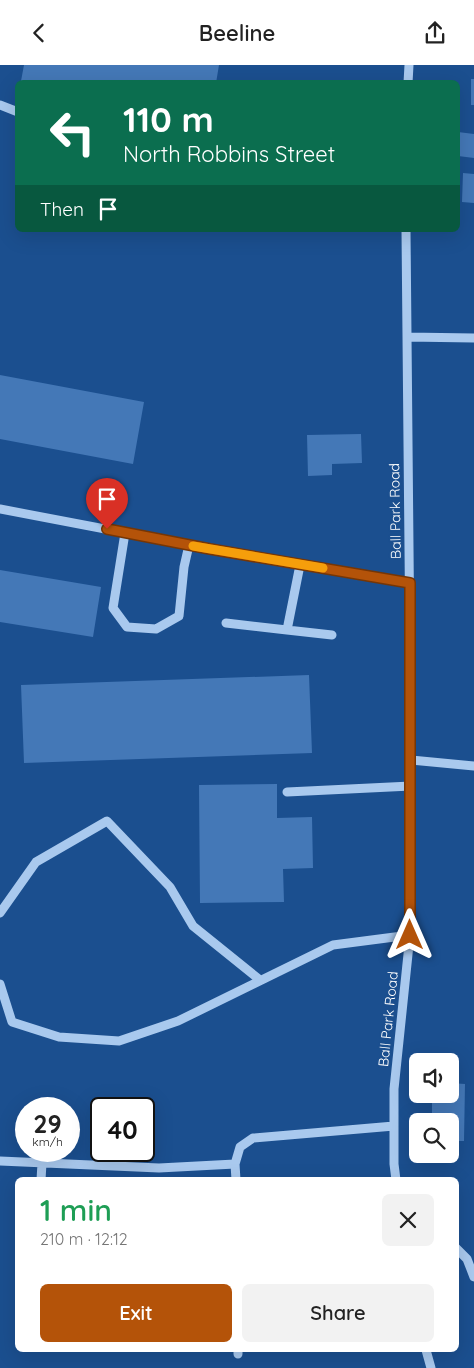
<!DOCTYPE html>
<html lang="en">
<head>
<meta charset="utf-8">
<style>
	:root { --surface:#fff; --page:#f2f2f2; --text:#222; --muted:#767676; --accent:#b45309 }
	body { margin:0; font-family:Quicksand,sans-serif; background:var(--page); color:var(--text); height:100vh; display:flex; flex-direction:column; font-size:19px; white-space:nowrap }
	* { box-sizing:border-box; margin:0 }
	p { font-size:16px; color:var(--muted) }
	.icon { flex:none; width:28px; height:28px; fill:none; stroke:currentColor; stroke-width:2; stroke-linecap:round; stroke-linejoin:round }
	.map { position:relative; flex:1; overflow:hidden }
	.panel { position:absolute; left:15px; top:1112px; width:444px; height:175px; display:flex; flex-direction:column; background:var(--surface); border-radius:8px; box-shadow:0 5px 20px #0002 }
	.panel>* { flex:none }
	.guide { position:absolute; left:15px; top:15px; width:445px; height:152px; border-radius:8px; box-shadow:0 5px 20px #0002; background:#0b6e4f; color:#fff; overflow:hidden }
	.fabs { position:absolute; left:409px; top:988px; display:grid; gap:10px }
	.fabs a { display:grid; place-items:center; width:50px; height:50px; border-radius:8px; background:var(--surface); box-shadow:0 5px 20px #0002; font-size:25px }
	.speed { position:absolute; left:15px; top:1032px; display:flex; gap:10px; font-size:25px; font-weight:700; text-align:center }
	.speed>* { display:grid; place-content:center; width:65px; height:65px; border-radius:50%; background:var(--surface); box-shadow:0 5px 20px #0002; line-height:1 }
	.speed small { font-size:12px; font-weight:400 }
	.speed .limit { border:2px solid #111; border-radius:8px; background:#fff; color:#111 }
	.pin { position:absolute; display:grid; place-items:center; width:42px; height:42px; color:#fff; margin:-51px -21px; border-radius:50% 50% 50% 0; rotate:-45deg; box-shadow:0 0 5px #0007 }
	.pin .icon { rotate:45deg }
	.me { position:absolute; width:55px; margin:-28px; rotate:0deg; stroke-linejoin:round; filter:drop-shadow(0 0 4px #0008) }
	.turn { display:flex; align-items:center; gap:18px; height:105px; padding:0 25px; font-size:22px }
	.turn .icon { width:65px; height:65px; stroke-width:2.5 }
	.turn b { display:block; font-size:35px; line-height:42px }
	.then { display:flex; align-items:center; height:48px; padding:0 25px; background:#0003; gap:10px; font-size:19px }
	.round { display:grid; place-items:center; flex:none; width:52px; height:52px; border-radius:8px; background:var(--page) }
	.headline { display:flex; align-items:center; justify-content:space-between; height:85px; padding:0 25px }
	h1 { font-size:30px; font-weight:600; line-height:38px; color:#1e9e55 }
	.primary-button { display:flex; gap:10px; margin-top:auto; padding:10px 25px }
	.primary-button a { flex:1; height:58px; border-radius:8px; background:var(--accent); color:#fff; font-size:20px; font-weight:600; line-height:58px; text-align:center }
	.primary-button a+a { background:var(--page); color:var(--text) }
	header { display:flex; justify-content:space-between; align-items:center; height:65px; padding:0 25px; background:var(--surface); font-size:22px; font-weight:600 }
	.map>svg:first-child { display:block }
</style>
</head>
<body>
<header><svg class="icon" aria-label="back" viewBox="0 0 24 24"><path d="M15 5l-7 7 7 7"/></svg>Beeline<svg class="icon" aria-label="share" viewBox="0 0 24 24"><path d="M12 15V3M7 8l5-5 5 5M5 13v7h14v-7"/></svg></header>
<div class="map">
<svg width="474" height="1303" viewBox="0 0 474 1303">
	<rect width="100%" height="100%" fill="#1b4f8f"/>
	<path fill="#4478b7" d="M24 0H219L216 18H30L21 16Z
		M471 14H474V40H471Z
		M458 67 474 69V93L458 91Z
		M463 108 474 109V138L462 137Z
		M0 310 144 337 133 399 0 374Z
		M361 369 362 398 332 399V410L308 411 307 370Z
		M0 505 101 522 93 572 0 557Z
		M309 610 312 688 24 698 21 620Z
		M277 719V753L312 752 313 803 283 804 284 837 200 838 199 720Z
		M450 1018 465 1019 464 1076H450V1056H432V1029H450Z"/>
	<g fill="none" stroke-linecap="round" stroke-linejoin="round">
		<path stroke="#a9c9ee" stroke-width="9" d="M408 18 409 0
			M0 40 18 47
			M407 272 474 273
			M0 444 210 484 410 518
			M125 468 113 543 127 562 156 564 179 551 184 502 189 480
			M300 500 287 565 332 570
			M226 558 287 565
			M411 695 474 701
			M287 727 411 721
			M0 848 36 797 107 756 170 822 193 861 260 915
			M0 919 12 957 59 972 119 976 178 956 333 880 410 870
			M0 1096 159 1103 235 1099 240 1082 253 1073 394 1061
			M235 1099 236 1115
			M41 1115 42 1098
			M396 1115 394 1099V1024L410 870 411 695 406 165
			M456 1183 467 1194 474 1212
			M238 1285V1289
			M426 1285 431 1303"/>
	</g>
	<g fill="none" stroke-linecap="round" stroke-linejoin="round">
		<g stroke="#753606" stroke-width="12">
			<path id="route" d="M107 464 210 484 410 518V870"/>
		</g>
		<use href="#route" stroke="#b45309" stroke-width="9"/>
		<path stroke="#f59e0b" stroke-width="9" d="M193 481 323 503"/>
	</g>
	<g text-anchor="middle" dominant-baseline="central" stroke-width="4" stroke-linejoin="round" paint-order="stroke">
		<g font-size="14" fill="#fff" stroke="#1b4f8f">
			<text transform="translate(395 446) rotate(-91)">Ball Park Road</text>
			<text transform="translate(388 954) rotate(-84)">Ball Park Road</text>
		</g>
	</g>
</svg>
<div class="fabs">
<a><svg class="icon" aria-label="sound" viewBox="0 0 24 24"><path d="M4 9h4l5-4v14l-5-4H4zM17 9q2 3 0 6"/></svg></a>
<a><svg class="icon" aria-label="search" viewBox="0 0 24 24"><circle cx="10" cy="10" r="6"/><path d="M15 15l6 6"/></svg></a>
</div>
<div class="speed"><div>29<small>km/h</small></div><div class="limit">40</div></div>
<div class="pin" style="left:107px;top:464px;background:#d93025"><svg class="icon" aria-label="arrive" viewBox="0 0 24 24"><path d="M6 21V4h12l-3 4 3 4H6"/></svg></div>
<svg class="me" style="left:410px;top:870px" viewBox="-20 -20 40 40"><path d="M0-17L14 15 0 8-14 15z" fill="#b45309" stroke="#fff" stroke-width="4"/></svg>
<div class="guide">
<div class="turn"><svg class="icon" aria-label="left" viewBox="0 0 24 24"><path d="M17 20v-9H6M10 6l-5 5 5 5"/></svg><div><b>110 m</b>North Robbins Street</div></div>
<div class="then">Then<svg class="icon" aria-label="arrive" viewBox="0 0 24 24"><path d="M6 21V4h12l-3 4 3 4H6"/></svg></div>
</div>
<section class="panel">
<div class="headline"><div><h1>1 min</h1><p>210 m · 12:12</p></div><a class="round"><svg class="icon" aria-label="close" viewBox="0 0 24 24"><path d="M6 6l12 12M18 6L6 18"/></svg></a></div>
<div class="primary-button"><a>Exit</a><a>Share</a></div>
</section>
</div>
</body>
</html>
